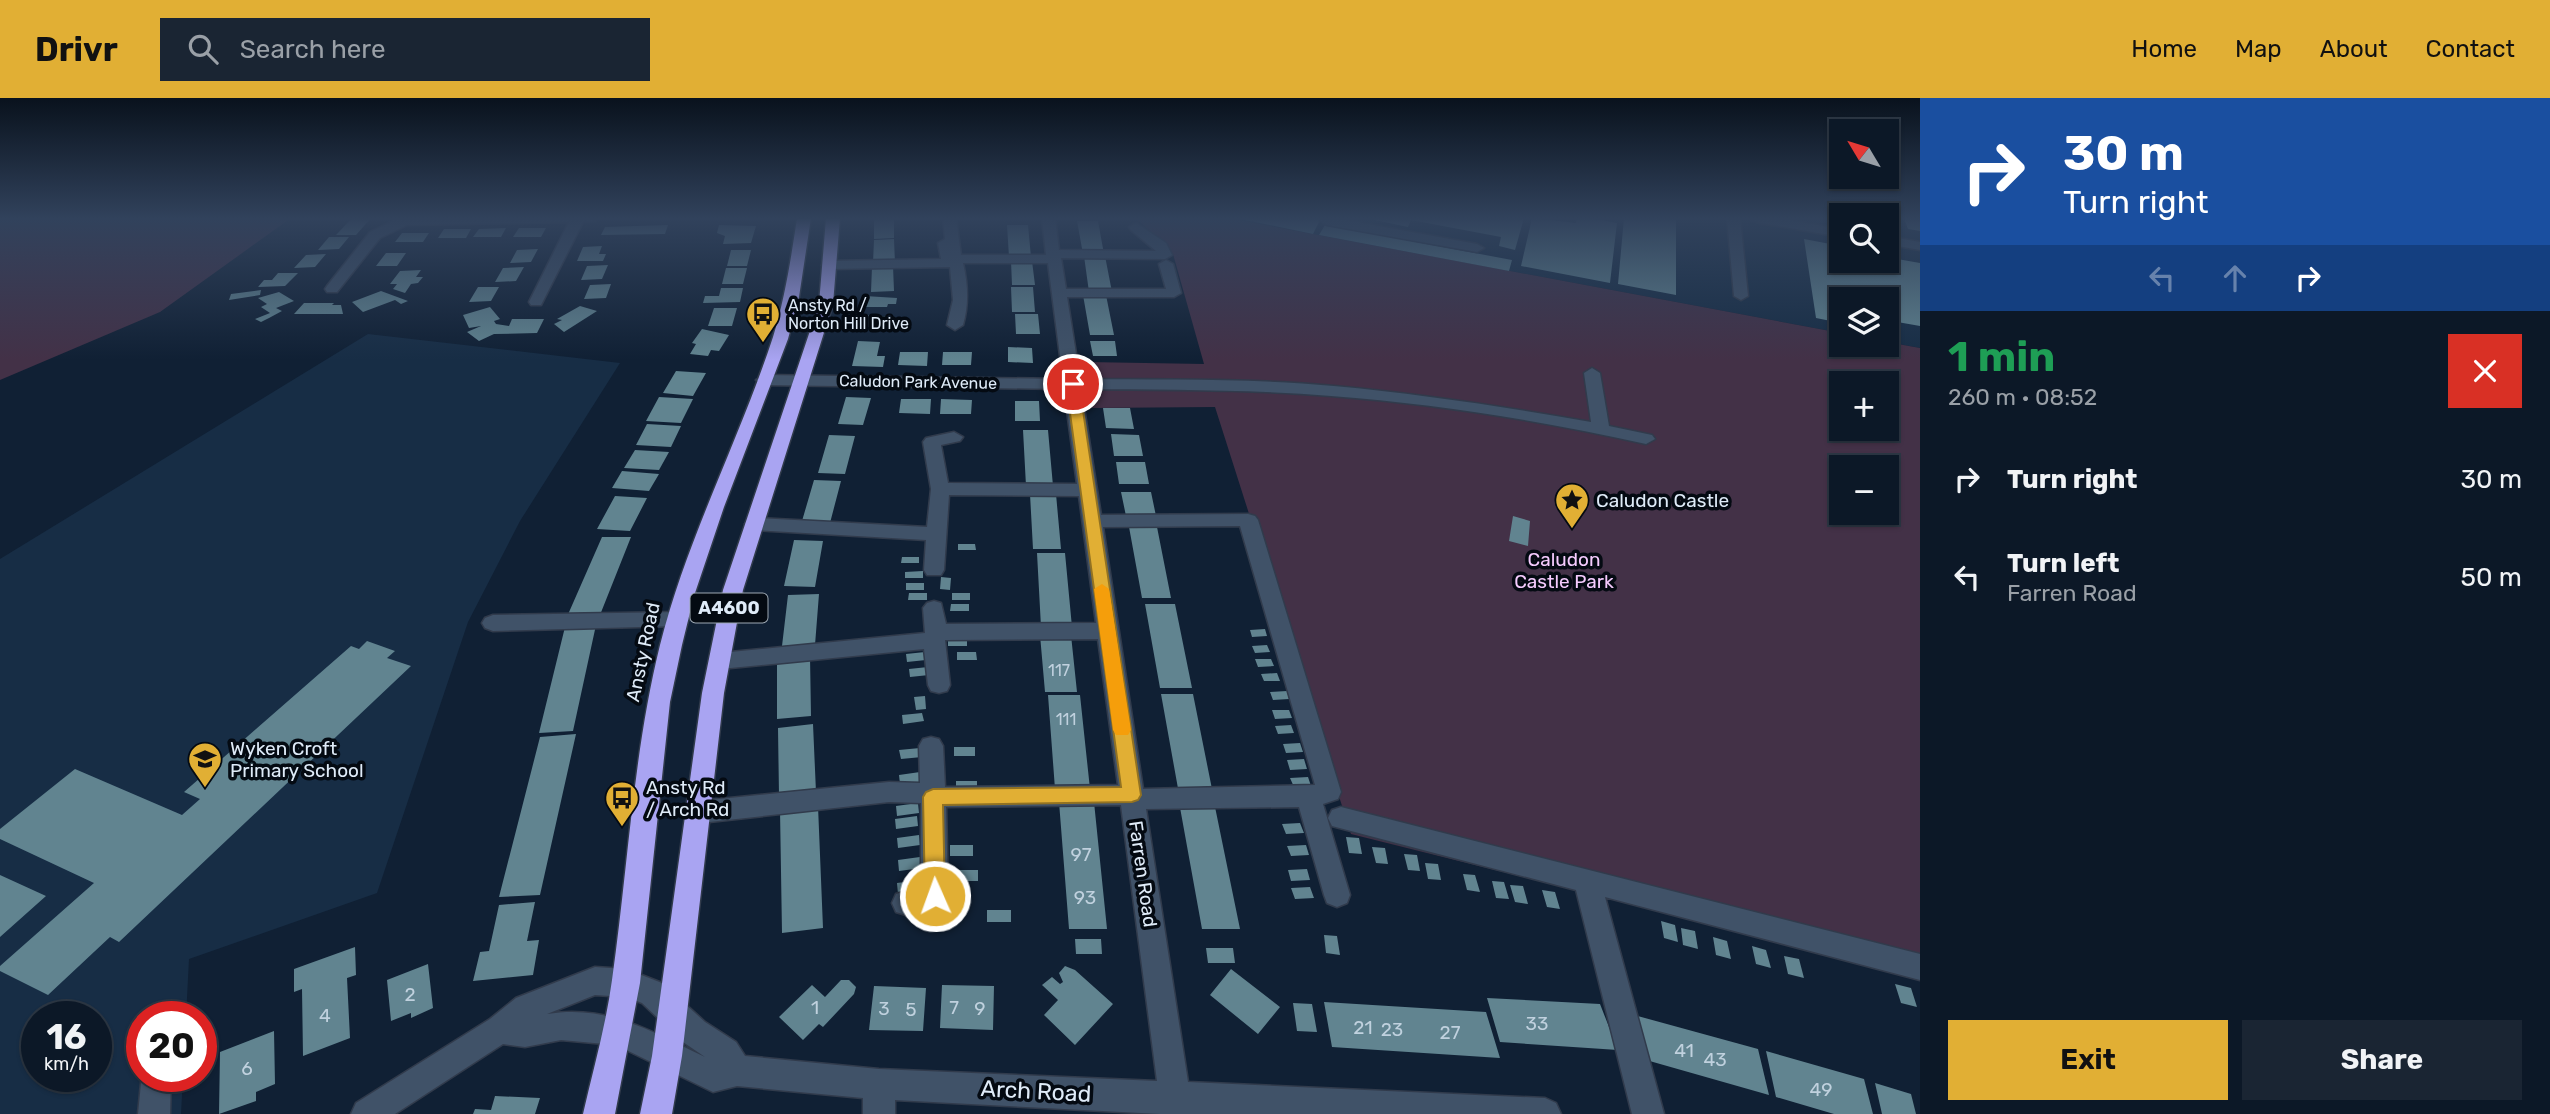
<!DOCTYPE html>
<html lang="en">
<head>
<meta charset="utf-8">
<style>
	:root { --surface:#0c1827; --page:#1a2533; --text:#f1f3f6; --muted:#9aa0a7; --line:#2c3744; --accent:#e1af34 }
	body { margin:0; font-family:Rubik,sans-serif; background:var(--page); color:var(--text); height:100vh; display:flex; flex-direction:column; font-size:26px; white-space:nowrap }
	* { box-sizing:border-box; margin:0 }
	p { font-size:23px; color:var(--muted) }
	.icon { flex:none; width:38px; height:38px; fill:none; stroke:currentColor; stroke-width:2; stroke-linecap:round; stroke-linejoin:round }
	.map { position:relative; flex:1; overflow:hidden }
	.drawer { display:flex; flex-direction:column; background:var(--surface); width:630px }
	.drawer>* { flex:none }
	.top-card { background:#1a4fa0; color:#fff; overflow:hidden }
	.needle { width:46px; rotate:308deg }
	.buttons { position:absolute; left:1829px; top:21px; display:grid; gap:14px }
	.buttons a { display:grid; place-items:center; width:70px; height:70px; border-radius:0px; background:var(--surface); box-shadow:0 2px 5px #0004,0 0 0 2px var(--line); font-size:35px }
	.speed { position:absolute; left:21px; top:903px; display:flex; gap:14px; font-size:35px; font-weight:700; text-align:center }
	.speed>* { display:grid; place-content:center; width:91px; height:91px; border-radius:50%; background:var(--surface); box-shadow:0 2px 5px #0004,0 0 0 2px var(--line); line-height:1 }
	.speed small { font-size:18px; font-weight:400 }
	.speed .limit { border:10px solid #d22; background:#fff; color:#111 }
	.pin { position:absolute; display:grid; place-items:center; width:60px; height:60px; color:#fff; margin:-30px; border:4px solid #fff; border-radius:50%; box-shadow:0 2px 7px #0007 }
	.me { position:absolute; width:77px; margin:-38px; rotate:358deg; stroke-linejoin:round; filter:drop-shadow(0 0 5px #0008) }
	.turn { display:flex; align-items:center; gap:24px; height:147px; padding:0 28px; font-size:32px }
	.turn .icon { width:91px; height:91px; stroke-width:2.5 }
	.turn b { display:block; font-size:49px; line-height:60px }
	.lanes { display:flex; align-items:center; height:66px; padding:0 28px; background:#0003; justify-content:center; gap:35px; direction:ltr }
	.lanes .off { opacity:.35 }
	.round { display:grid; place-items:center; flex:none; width:74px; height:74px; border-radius:0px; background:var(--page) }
	.overview { display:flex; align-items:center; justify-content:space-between; height:119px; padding:0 28px }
	h1 { font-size:42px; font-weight:700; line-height:52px; color:#1e9e55 }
	.primary-button { display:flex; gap:14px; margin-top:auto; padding:14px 28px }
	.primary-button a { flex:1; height:80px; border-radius:0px; background:var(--accent); color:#111; font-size:28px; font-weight:700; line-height:80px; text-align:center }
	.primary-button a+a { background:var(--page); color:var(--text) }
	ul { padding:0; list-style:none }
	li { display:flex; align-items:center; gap:21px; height:98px; padding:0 28px }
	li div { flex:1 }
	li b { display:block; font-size:26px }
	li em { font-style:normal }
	header { display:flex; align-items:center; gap:42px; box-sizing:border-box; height:98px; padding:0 35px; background:var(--accent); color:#111 }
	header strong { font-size:33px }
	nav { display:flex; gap:38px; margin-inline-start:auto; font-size:24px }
	.search { width:490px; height:63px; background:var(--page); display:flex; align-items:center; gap:18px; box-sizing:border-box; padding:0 24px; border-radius:0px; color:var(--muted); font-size:26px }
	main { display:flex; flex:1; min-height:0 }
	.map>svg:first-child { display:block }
</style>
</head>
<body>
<header>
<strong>Drivr</strong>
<div class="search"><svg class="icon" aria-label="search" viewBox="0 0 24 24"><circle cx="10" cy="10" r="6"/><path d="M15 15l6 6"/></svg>Search here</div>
<nav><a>Home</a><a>Map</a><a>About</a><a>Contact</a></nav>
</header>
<main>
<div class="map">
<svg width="1920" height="1016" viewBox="0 0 1920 1016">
	<rect width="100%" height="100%" fill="#102034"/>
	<path fill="#172d45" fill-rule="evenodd" d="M1228 120H1841V163H1886L1887 120H1920V250L1887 244 1886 201H1841V235Z
		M368 236 620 265 520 423 468 524 377 795 189 861 186 919H142V978H183L181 1016H0V461ZM37 919H96V978H37Z"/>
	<path fill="#433147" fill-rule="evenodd" d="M0 120H291L160 214 0 282Z
		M1136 120H1228L1841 235V247H1886L1887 244 1920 250V878L1351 736 1215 309 1092 310 1086 264 1204 266 1173 156ZM1841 285H1886V331H1841ZM1841 369H1886V415H1841Z"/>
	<path fill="#618490" d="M352 120H371L356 137H336Z
		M874 120H894V140L874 141Z
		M1236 120H1321L1313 136Z
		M1365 120H1524L1515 152 1499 148 1501 139 1411 122 1408 129Z
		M1532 120 1576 125 1577 120H1590L1617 125 1610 185 1521 168Z
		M1624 120H1676V197L1618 186Z
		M1904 120H1920V133L1908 131Z
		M1077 123H1098L1104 156H1083Z
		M668 127 665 136 601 137 605 129Z
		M719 127 756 128 751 145 723 146 725 138 717 135Z
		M1007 127H1028L1031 159H1009Z
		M1325 127 1512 162 1509 173 1319 137Z
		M506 130 501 139H473L479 131Z
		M519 130H546L541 139H513Z
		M444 131H471L466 140H438Z
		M402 135H429L423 144H395Z
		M329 139H349L339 151 318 152Z
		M894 141 895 165H873L874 142Z
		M1804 141 1841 148V163H1886V159L1920 165V228L1886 222V201H1841V225L1816 220Z
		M602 148 599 156H606L603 163H577L583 149Z
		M538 151 531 164 510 165 517 152Z
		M731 152H751L747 168H727Z
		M386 155H406L397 168H376Z
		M326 156 315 169 294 170 306 157Z
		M1084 158H1105L1112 194H1089Z
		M1011 163H1032L1035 187H1012Z
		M608 167 602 181 581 182 587 168Z
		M893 168 894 193 871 194 872 169Z
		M524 169 516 183 495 184 503 170Z
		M726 170H747L743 186H722Z
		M421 172 416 179H423L418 185 411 186 405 195 393 191 397 186H390L400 173Z
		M278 175H298L285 188 258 189 264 182H272Z
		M611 186 606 200 584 201 590 187Z
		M478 189H499L491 203 469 204Z
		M1011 189H1033L1035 214H1012Z
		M721 190H743L740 204 703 205 705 198H719Z
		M261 192 260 197 229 202 231 196Z
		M381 193 408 203 401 206 395 202 363 214 352 204Z
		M279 194 294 203 276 210 282 213 269 220 261 224 255 221 270 215 261 209 267 206 258 200Z
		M1083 197H1106L1114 237H1090Z
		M865 198 897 200 896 206H888L887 209H864Z
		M304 205H334L332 207H341L343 216H294Z
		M580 208 597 213 564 234 554 226 562 222 557 221Z
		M490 209 500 221 494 223 496 226 509 228 512 221H544L537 235 494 236 479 243 467 234 481 228 469 230 463 217Z
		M714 210H737L732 228H708Z
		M1015 216H1038L1040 236H1016Z
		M866 217 890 219 884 231 859 228Z
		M702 231 729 237 719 253 711 252 708 258 690 256 696 246 692 245Z
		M858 243 880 244 877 258H885L883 269 852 268Z
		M1090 243H1115L1117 258H1093Z
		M1008 249 1032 250 1033 265 1008 264Z
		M900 254H928L927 268 898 267Z
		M943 254H972L971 267H942Z
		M676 273 706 275 693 298 663 295Z
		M659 299 693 301 681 325 646 323Z
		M846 299 871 300 863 327 838 326Z
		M901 301H931L930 316 899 315Z
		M941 301 972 302 971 316H940Z
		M1015 303H1039L1040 323H1015Z
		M1103 310H1130L1134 331 1106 330Z
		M647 326 681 328 671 349 636 347Z
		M1023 332H1048L1053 388H1026Z
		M1111 336 1139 337 1143 358H1114Z
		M829 337 855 338 845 376 818 375Z
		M635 352 669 354 659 372 624 370Z
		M1116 364H1145L1149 386H1119Z
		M622 373 659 376 649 393 612 390Z
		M814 382 841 383 830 425 802 423Z
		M1121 394H1151L1156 418H1126Z
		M1030 396H1056L1061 451H1033Z
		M615 398 647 400 630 433 597 431Z
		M1513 418 1530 423 1528 448 1509 443Z
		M1129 429H1157L1171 500H1142Z
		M602 439H631L598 522 566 521Z
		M794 442 823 443 815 489 784 488Z
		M958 446H975L976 452H958Z
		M1037 455H1065L1072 529H1041Z
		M902 459H919V465H901Z
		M923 473V480H905V474Z
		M941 479 951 480 950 492 940 491Z
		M906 485H924V492H906Z
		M909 495H927V502H908Z
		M952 495H970V502H952Z
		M819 496 815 547 782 548 788 497Z
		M951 506H969V513H950Z
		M1145 506H1175L1192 590H1160Z
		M596 527 573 633 539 635 565 529Z
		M1265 531 1267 538 1252 539 1250 532Z
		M1040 537H1071L1077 594H1045Z
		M948 541H967V548H948Z
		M367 543 395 553 387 560 411 568 119 844 110 839 48 897 0 873V868L94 785 0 741V731L75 671 182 717 200 701 184 694 351 548 359 551Z
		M1267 547 1270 554 1255 555 1252 548Z
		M925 554 926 562 907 564 906 556Z
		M957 554H976L977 562H957Z
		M810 558 811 618 777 621V561Z
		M1255 561H1271L1274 568 1258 569Z
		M928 569 929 577 910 579 909 571Z
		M1277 575 1280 583H1264L1261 576Z
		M1287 593 1289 601 1273 602 1270 594Z
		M1161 596H1193L1213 696H1179Z
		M1048 597H1080L1090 691H1055Z
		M925 598 926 611 916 612 914 599Z
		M1272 612H1289L1292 620 1275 621Z
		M922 615 924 623 903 626 902 617Z
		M813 626 816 694 779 698 778 630Z
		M1291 627 1294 635 1278 636 1275 628Z
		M576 636 540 797 499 799 540 639Z
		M1300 645 1303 654 1286 655 1283 646Z
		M954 649H975V658H954Z
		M920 650 922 659 901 661 899 652Z
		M1304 661 1307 671 1290 672 1287 662Z
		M920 674 921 684 900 686 899 677Z
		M1308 679 1311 688 1294 689 1290 680Z
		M956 683H977V692H956Z
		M1059 704H1094L1107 831H1069Z
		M1179 704H1214L1240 831H1202Z
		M918 705 919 715 897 718 896 708Z
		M818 708 823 830 782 835 780 712Z
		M917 718 918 728 896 731 895 721Z
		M1300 725 1304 735 1286 736 1282 726Z
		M919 737 920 747 898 750 897 740Z
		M1346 739 1359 740 1362 756 1349 755Z
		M950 747H973V758H950Z
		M1306 747 1309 757 1291 758 1287 748Z
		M1372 749 1385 750 1388 766 1376 765Z
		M1404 756 1417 757 1420 773 1408 772Z
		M920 759 922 770 899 773 898 762Z
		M1425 765 1438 766 1441 782 1428 781Z
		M1307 771 1310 782 1291 783 1288 772Z
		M955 772H978V783H955Z
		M1463 776 1475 777 1480 794 1467 792Z
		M0 777 46 798 0 839Z
		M919 782 921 793 898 796 897 785Z
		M1492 783 1504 784 1509 801 1496 800Z
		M1510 787 1523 788 1528 806 1515 804Z
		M1310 789 1314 800 1295 801 1291 790Z
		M1542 792 1555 794 1560 811 1547 809Z
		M535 804 527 843 539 842 533 877 473 883 480 854 489 853 499 807Z
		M987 812H1011V824H987Z
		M1661 823 1675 827 1678 844 1664 840Z
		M1681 830 1695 833 1698 851 1683 847Z
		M1324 837 1337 838 1340 857 1326 855Z
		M1713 839 1727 843 1731 861 1716 857Z
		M1075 841H1101L1102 856H1076Z
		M1752 848 1766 852 1771 870 1756 866Z
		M355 849 356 877 347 880 350 940 303 958 302 891 294 894V871Z
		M1206 850H1233L1235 865H1208Z
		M1784 858 1799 861 1804 880 1788 876Z
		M428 866 433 910 411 920V915L391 923 387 882Z
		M1065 868 1075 872 1113 906 1075 947 1044 917 1058 902 1042 887 1052 879 1060 886 1063 884 1059 875Z
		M1231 871 1280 909 1258 936 1210 897Z
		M841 882H849L856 889 854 896 823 929 819 926 803 942 779 919 812 887 825 899Z
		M1895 886 1911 890 1917 909 1901 905Z
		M942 887 994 888 993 932 940 930Z
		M874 888 926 890 923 933 869 932Z
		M1487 900 1600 906 1618 952 1500 944Z
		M1324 904 1486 914 1500 960 1332 949Z
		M1293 905 1312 906 1317 934 1297 933Z
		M1634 917 1758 951 1769 997 1639 960Z
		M274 933 275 986 256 994V1003L219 1016 220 954Z
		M1766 953 1864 981 1873 1016H1834L1776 999Z
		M1875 985 1911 996 1916 1016H1882Z
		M495 998 540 1000 535 1016H473L475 1011 491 1012Z"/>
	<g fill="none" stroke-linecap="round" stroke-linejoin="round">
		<g stroke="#313b4c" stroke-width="3">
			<path id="minor" d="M390 120H597L595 123 583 124 541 207H531L529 204 569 124 407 127 380 140 337 194H327L325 191 327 188 370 134 393 123Z
				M943 120H956L961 157H1046L1042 120H1055L1059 152 1156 153 1131 132 1129 129 1136 125 1166 145 1172 157 1165 161 1061 160 1066 191H1166L1159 166 1166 162 1173 166 1181 195 1174 199H1067L1080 281C1164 282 1250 280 1334 288 1420 296 1506 309 1591 324L1584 275 1592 270 1600 275 1609 328 1652 337 1655 341 1646 346C1543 323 1437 306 1331 298 1248 291 1164 292 1081 291L1101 417 1248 416 1255 418 1258 422 1341 694 1338 701 1323 706 1350 797 1347 805 1337 809 1327 805 1324 797 1299 709 1146 711 1188 984 1545 1000 1556 1005 1561 1016H1160L895 1002V1016H863V1000L737 988 713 994 616 947 561 942 525 949 503 946 395 1016H351L356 1005 490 921 516 900 595 869 626 871 662 885 705 924 736 944 745 958 879 971 1157 983 1121 707 946 709 948 798 945 806 906 817 896 814 892 805 896 796 921 789V705L889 704 700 725 691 721 687 714 691 707 700 703 889 684 920 685 919 648 923 641 931 639 939 641 943 648 945 689 1118 687 1098 541 945 542 950 587 947 593 939 595 931 593 928 587 924 551 720 571 712 569 709 563 712 557 720 555 925 535 923 510 927 505 934 503 941 505 946 526 1096 525 1079 398 949 397 944 472 941 477H927L924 472 926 442 755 432 748 430 745 426 748 422 755 420 927 429 931 391 923 344 926 340 954 334 963 339 960 343 941 347 948 385 1077 386 1064 291 764 287 756 282 764 277 1063 281 1048 165H963C968 187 969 206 963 227L955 232 947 227 953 202 950 169 829 171 822 167 829 163 941 161 938 145 945 141ZM1240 428 1315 687 1143 691 1103 429ZM595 897 626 899 642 905 683 944 705 959C652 934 608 906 547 916Z
				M1323 120H1335L1477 146 1484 150 1477 154 1327 127 1320 123Z
				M1727 120H1740L1748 198 1741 202 1734 198Z
				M1748 120H1777L1841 131V139L1755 124Z
				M1886 138 1920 144V152L1886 146Z
				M678 514 686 516 689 521 686 526 678 528 493 533 485 530 482 525 485 520 493 517Z
				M1341 709 1920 856V882L1605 799 1664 1016H1632L1576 792 1332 728 1328 720 1332 712Z
				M142 975V978H171L170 1016H138Z"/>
		</g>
		<g stroke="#313b4c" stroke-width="3">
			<path id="highway" d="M797 120H811L799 199 788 241 724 409 694 498 682 547 670 604 640 885 615 1016H583C593 972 606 927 612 882 628 770 633 656 660 547 687 440 739 343 773 239 785 200 791 160 797 120Z
				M826 120H840L833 206 743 492 724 595 682 958 672 1016H640L652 958 702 595 723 492 819 206Z"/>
		</g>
		<use href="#minor" fill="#405268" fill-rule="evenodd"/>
		<use href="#highway" fill="#a9a4f2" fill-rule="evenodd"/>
	</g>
	<linearGradient id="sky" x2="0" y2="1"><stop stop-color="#09121d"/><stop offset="0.46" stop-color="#31425c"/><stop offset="1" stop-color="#31425c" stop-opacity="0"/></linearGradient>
	<rect width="1920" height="262" fill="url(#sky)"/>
	<path fill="#e1af34" stroke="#927222" stroke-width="2" d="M1073 283 1079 286 1141 697 1138 702 1132 704 943 707 945 798 942 805 935 807 928 805 925 798 923 699 926 694 933 691 1121 689 1066 286Z"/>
	<path fill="#f59e0b" d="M1102 486 1109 491 1131 632 1128 637H1116L1113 632 1094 491Z"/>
	<defs>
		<g id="bus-pin" transform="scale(1.75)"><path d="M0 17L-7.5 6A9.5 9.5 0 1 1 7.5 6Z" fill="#e1af34" stroke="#040a12"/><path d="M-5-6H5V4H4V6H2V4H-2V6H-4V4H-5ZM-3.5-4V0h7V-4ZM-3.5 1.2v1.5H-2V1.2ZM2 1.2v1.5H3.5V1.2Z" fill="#111"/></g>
		<g id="sight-pin" transform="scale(1.75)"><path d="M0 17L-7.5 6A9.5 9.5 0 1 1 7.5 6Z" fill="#e1af34" stroke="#040a12"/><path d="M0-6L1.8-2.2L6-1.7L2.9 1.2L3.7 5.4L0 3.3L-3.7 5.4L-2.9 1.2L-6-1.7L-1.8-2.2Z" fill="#111"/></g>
		<g id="school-pin" transform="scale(1.75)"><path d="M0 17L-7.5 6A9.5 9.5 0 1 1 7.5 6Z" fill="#e1af34" stroke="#040a12"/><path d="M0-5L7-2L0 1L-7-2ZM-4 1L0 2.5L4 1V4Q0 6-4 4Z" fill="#111"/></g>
	</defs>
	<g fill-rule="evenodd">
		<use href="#bus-pin" x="763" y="216"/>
		<use href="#sight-pin" x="1572" y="402"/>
		<use href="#school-pin" x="205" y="661"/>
		<use href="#bus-pin" x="622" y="700"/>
	</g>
	<g text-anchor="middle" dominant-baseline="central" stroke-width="7" stroke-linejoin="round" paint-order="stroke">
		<g font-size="16" fill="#dfebf8" stroke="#040a12" text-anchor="start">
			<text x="788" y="207">Ansty Rd /<tspan x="788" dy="18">Norton Hill Drive</tspan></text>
		</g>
		<g font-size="16" fill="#dfebf8" stroke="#040a12">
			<text transform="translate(918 284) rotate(1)">Caludon Park Avenue</text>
		</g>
		<g font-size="16" fill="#c0d1de">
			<text x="1059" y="572">117</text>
			<text x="1066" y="621">111</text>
		</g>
		<rect fill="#040a12" stroke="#9da8b3" stroke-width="2" x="690.5" y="495.5" width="77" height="29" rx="5"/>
		<g font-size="18" font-weight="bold" fill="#dfebf8">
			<text x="729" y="510">A4600</text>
		</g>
		<g font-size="19" fill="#dfebf8" stroke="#040a12" text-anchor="start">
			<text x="1596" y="402">Caludon Castle</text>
			<text x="230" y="650">Wyken Croft<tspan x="230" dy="22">Primary School</tspan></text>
			<text x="646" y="689">Ansty Rd<tspan x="646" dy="22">/ Arch Rd</tspan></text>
		</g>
		<g font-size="19" fill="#f5cbfe" stroke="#040a12">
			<text x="1564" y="461">Caludon<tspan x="1564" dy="22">Castle Park</tspan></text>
		</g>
		<g font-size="19" fill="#dfebf8" stroke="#040a12">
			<text transform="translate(643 554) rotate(-78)">Ansty Road</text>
			<text transform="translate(1143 776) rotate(82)">Farren Road</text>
		</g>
		<g font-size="19" fill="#c0d1de">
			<text x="1081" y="756">97</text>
			<text x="1085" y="799">93</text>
			<text x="410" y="896">2</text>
			<text x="815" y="909">1</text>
			<text x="954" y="909">7</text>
			<text x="884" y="910">3</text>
			<text x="980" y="910">9</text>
			<text x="911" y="911">5</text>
			<text x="325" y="917">4</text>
			<text x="1537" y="925">33</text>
			<text x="1363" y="929">21</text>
			<text x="1392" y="931">23</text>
			<text x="1450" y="934">27</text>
			<text x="1684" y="952">41</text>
			<text x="1715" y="961">43</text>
			<text x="247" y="970">6</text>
			<text x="1821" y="991">49</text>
		</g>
		<g font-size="23" fill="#dfebf8" stroke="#040a12">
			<text transform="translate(1036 993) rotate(3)">Arch Road</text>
		</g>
	</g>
</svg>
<div class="buttons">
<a><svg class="needle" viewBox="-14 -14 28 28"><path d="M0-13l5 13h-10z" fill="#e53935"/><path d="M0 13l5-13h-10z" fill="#9aa0a7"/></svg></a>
<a><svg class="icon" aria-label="search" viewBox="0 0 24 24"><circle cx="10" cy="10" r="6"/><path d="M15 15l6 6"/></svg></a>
<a><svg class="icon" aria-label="layers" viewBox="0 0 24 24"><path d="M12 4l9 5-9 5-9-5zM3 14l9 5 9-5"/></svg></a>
<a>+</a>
<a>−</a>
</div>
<div class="speed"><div>16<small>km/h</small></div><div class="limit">20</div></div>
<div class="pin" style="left:1073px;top:286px;background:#d93025"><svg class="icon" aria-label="arrive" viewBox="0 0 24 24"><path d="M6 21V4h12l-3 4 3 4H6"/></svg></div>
<svg class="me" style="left:935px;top:798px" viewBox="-20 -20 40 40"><circle r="17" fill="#e1af34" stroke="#fff" stroke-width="3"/><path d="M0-11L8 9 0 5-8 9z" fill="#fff"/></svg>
</div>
<section class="drawer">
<div class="top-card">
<div class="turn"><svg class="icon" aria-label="right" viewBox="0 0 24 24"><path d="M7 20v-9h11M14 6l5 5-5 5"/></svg><div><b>30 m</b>Turn right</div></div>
<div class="lanes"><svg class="icon off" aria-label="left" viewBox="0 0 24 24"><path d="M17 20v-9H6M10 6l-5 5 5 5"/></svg><svg class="icon off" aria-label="ahead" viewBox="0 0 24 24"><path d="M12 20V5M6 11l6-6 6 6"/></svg><svg class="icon" aria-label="right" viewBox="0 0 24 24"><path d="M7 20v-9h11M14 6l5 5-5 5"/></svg></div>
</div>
<div class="overview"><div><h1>1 min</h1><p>260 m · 08:52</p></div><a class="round" style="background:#d93025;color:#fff"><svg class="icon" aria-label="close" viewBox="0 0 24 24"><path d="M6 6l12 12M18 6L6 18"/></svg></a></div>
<ul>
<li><svg class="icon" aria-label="right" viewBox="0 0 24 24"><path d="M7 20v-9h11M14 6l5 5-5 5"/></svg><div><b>Turn right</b></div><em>30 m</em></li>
<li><svg class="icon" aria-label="left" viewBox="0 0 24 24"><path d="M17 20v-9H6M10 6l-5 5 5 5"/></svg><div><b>Turn left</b><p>Farren Road</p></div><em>50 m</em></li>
</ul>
<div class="primary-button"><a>Exit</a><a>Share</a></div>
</section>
</main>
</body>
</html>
